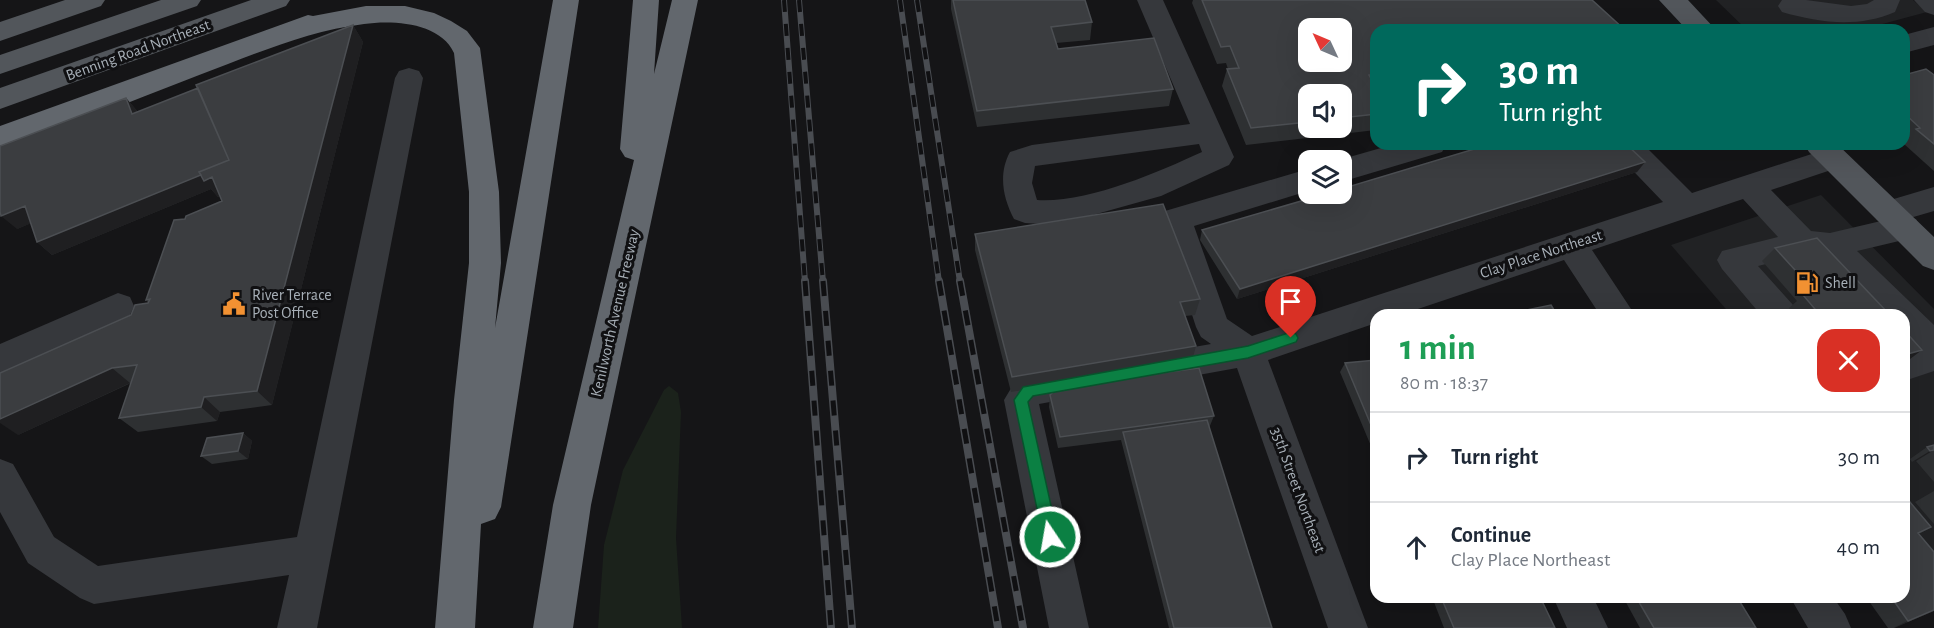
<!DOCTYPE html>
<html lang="en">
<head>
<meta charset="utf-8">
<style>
	:root { --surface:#fff; --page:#f2f2f3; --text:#1f2937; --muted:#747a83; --line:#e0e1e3 }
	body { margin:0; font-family:"Alegreya Sans",sans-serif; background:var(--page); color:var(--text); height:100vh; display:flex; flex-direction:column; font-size:22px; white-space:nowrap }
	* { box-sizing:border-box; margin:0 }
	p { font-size:20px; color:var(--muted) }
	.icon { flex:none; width:33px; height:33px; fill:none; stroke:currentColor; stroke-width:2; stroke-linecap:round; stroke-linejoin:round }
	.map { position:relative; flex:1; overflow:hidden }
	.side { position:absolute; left:1370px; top:309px; width:540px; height:294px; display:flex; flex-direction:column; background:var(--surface); border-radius:18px; box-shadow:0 6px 24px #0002 }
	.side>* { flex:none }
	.banner { position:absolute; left:1370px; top:24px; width:540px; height:126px; border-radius:18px; box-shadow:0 6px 24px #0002; background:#00695c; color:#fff; overflow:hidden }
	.needle { width:39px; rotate:314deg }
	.buttons { position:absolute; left:1298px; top:18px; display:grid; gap:12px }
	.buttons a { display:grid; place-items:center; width:54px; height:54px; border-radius:12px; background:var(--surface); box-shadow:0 6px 24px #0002; font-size:30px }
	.pin { position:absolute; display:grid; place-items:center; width:51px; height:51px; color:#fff; margin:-62px -26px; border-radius:50% 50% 50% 0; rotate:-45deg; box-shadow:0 0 6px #0007 }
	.pin .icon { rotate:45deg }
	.me { position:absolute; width:66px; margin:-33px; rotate:348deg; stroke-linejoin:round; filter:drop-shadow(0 0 4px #0008) }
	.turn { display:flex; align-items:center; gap:21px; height:126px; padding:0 30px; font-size:27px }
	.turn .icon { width:78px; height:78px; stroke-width:2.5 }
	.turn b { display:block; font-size:42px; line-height:51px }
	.round { display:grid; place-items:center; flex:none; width:63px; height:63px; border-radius:18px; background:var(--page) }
	.head { display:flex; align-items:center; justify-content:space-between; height:102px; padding:0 30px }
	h1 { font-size:36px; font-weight:700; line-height:45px; color:#1e9e55 }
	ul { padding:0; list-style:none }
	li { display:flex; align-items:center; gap:18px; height:90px; padding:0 30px; border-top:2px solid var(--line) }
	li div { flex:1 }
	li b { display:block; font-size:22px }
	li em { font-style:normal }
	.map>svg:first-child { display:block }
</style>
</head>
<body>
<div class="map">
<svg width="1934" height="628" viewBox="0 0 1934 628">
	<rect width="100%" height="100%" fill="#151517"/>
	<path fill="#212224" d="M1716 0H1913L1927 12 1860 30H1747Z
		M1821 195 1934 309V552L1904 514V315H1731L1671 245Z"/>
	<path fill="#1b221b" d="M669 386 678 393 681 412 676 538 682 628H598L604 545 623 470 664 390Z"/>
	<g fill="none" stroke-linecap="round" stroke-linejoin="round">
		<path fill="#36383c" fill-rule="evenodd" d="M1137 0H1163L1234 157 1229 165 1161 196 1057 225 1025 223 1014 219C1003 198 998 174 1010 152L1032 145 1190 124ZM1199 144 1202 152C1156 173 1088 203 1037 200L1032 183 1035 166Z
			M1782 0H1806L1851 6 1867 4 1874 0H1900L1895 12C1858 28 1820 23 1782 12L1778 6Z
			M1914 0H1934V15L1925 12Z
			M1934 27V45L1904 53V35Z
			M409 68 419 71 423 78 317 628H277L289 575 94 604 80 598 28 563 0 512V459L13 464 54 537 98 566 297 537 395 78 399 71Z
			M1395 144H1447L1442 152 1341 182V160H1339Z
			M1610 144H1643L1692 193 1833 147 1843 150 1848 158 1843 166 1771 190 1811 231 1830 233 1881 221 1877 220 1873 212 1877 204 1934 187V211L1910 218 1916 219 1921 228 1916 237 1857 251 1934 325V371L1904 381V353L1914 349 1904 338V315H1880L1822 257 1803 255 1758 266 1793 305 1798 315H1761L1722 269 1717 260 1722 251 1778 237 1743 199 1592 250 1635 315H1600L1564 260 1400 315H1376V323L1268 360 1368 628H1328L1237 368 1039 404 1089 628H1049L1004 400 1016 380 1028 376 1211 344 1201 337 1196 327 1161 219 1165 211 1308 169V191L1194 226 1227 319 1252 336 1663 202 1615 152Z
			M118 293 130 297 134 306 130 315 0 374V344Z
			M1553 597H1593L1608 628H1567Z
			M1790 597H1833L1845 614 1851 628H1808Z"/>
		<path fill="#52565b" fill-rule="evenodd" d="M65 0H105L101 6 0 41V22Z
			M161 0H201L197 6 0 74V55Z
			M251 0H290L286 6 0 109V88Z
			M1659 0H1688L1716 30H1687Z
			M1804 144H1837L1934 237V270L1923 266 1809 152Z"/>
		<path fill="#62676d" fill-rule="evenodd" d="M553 0H579L501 507 495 519 481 524 475 628H435L454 400 469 263V192L454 53C440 22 392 20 364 24 316 30 272 47 228 64 153 92 77 125 0 148V126L308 15 313 16 366 6H405L434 13 451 21 467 31 480 48 499 192 501 263 495 328Z
			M633 0H659L654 74 672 0H698L591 505 573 628H533L553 505 634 160 625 157 620 149Z"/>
		<g stroke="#494c51" stroke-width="6">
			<path id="rail-far1" d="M784 0 805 282
				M799 0 823 282
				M900 0 939 282
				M917 0 960 282"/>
		</g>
		<g stroke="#494c51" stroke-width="8">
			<path id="rail" d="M805 281 831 628
				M823 281 852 628
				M939 281 998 628
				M960 281 1023 628"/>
		</g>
		<use href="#rail-far1" stroke="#101012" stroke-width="4" stroke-dasharray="12" stroke-linecap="butt"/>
		<use href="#rail" stroke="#101012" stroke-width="5" stroke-dasharray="15" stroke-linecap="butt"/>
	</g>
	<path fill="#2e3032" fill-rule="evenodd" d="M951 0H1085L1092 22 1090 40 1056 43 1058 49 1173 89 1169 106 977 127 951 9Z
		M1193 0H1592L1376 30V130L1246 145 1222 86 1227 69H1228L1226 63 1217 64 1192 3ZM1308 94H1341V128H1308Z
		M353 25 363 42 272 405 220 412 217 421 138 432 119 418 131 383 18 435 131 315 148 303 146 300 185 219 222 201 220 196 218 197 211 189 52 255 37 242 31 223 17 229 126 98 138 112 198 88Z
		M1904 75H1934V171L1904 144Z
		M1645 162 1637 172 1237 299 1200 240 1202 230Z
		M975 234 1200 299 1195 315 1185 316 1196 346 1192 361 1011 392 975 250Z
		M1775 248 1890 315H1795L1789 308 1797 301 1762 261Z
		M1376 360V458L1340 372 1345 363Z
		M1050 395 1214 416 1209 428 1272 628H1169L1121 440 1058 448 1049 407Z
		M243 433 252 441 248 459 212 464 201 456Z
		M1934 445V482L1916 461 1912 462 1910 459 1927 447Z
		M1934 491V524L1915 502Z
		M1904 495 1931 527 1919 534 1934 611 1894 628H1888L1866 597H1904Z
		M1432 597H1540L1555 628H1444Z
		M1623 597H1737L1756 628H1640Z"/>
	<path fill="#1f1f21" d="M353 25 363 42 272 405 257 391Z
		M126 98 138 112 132 114Z
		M231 162 226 193 218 197 211 189 52 255 37 242Z
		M1645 162 1637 172 1237 299 1240 289Z
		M25 206 39 220 17 229 1 216Z
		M1922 350 1906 362 1904 363V355Z
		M112 368 130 383 18 435 0 423V419Z
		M204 397 220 412 217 421 201 407Z
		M243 433 252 441 248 459 238 451Z
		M1934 450 1916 461 1912 462 1930 451Z
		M1934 610V611L1893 628 1908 621Z"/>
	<path fill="#3b3d40" stroke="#4c4f53" stroke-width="1.5" fill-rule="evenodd" d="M953 0H1085L1092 22 1051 27 1058 49 1154 38 1173 89 977 111Z
		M1202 0H1592L1625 30H1376V74L1369 75 1376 87V114L1341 118V94H1308V122L1251 128 1227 69 1239 68 1230 46 1221 47ZM1308 28H1341V62H1308Z
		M353 25 257 391 204 397 201 407 119 418 137 365 112 368 0 419V373L131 315 135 305 148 303 150 299 146 300 174 220 185 219 186 216 222 201 212 177 204 181 199 172 229 160 196 85Z
		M1926 69 1934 75V144L1916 129 1920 128 1904 113V75Z
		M198 88 229 160 199 172 201 175 37 242 25 206 1 216 0 212V146L126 98 132 114Z
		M1491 144H1626L1645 162 1240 289 1202 230 1325 194H1341V189Z
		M1163 204 1200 299 1180 302 1196 346 1012 377 975 234Z
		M1817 238 1890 315H1835L1834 313 1826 315H1820L1803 295 1815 292 1775 248Z
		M1551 305 1557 315H1503Z
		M1904 330 1922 350 1904 355Z
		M1376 360V437L1345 363Z
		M1199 368 1214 416 1060 437 1050 395 1059 386Z
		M1207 420 1272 628H1174L1123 432Z
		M243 433 238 451 201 456 207 438Z
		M1934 445V450L1930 451 1927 447Z
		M1904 495 1931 527 1918 533 1934 552V610L1908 621 1891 597H1904Z
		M1441 597H1540L1555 628H1454Z
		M1636 597H1737L1756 628H1654Z"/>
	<path fill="#0b8043" stroke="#07532c" stroke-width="1.5" d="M1291 332 1296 334 1298 338 1296 342 1248 358 1033 396 1028 402 1058 537 1055 542 1050 544 1044 542 1014 400 1023 387 1248 346Z"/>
	<defs>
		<g id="fuel-bare" transform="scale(1.8)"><path d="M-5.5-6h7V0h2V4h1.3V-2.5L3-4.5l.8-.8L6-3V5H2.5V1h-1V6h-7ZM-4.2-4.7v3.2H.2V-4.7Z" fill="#f29132" stroke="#101012" stroke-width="2.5" paint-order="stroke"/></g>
		<g id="civic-bare" transform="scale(1.8)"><path d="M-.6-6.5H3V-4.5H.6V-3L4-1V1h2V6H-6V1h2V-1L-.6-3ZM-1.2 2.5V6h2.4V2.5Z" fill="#f29132" stroke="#101012" stroke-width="2.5" paint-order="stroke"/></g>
	</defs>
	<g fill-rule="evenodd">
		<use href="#fuel-bare" x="1807" y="283"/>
		<use href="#civic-bare" x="234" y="304"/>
	</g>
	<g text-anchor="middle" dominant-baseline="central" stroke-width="6" stroke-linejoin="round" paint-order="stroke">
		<g font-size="16" fill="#a7afb7" stroke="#101012">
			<text transform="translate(138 50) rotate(-20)">Benning Road Northeast</text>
			<text transform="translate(1541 254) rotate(-18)">Clay Place Northeast</text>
			<text transform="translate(615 313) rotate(-77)">Kenilworth Avenue Freeway</text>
			<text transform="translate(1298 490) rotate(70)">35th Street Northeast</text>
		</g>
		<g font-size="16" fill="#a7afb7" stroke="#101012" text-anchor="start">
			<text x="1825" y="283">Shell</text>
			<text x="252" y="295">River Terrace<tspan x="252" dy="18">Post Office</tspan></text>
		</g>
	</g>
</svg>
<div class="buttons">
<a><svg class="needle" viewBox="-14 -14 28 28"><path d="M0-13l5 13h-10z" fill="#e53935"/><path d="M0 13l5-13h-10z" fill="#747a83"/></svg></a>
<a><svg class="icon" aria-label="sound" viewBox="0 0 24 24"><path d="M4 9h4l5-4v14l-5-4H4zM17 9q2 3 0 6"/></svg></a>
<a><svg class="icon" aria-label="layers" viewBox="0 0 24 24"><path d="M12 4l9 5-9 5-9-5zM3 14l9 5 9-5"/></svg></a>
</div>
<div class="pin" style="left:1291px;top:338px;background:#d93025"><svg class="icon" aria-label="arrive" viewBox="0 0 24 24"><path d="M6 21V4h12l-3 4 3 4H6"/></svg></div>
<svg class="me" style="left:1050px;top:537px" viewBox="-20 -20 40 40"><circle r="17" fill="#0b8043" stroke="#fff" stroke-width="3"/><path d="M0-11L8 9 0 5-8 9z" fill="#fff"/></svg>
<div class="banner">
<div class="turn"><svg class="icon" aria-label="right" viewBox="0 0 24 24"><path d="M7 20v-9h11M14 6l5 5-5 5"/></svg><div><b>30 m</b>Turn right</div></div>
</div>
<section class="side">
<div class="head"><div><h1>1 min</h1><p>80 m · 18:37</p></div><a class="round" style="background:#d93025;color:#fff"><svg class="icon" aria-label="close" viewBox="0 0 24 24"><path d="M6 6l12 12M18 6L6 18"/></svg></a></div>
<ul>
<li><svg class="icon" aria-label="right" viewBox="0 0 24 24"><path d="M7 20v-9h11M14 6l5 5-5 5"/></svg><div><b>Turn right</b></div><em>30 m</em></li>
<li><svg class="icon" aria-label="ahead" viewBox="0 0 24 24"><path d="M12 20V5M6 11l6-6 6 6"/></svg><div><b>Continue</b><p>Clay Place Northeast</p></div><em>40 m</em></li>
</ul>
</section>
</div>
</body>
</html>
